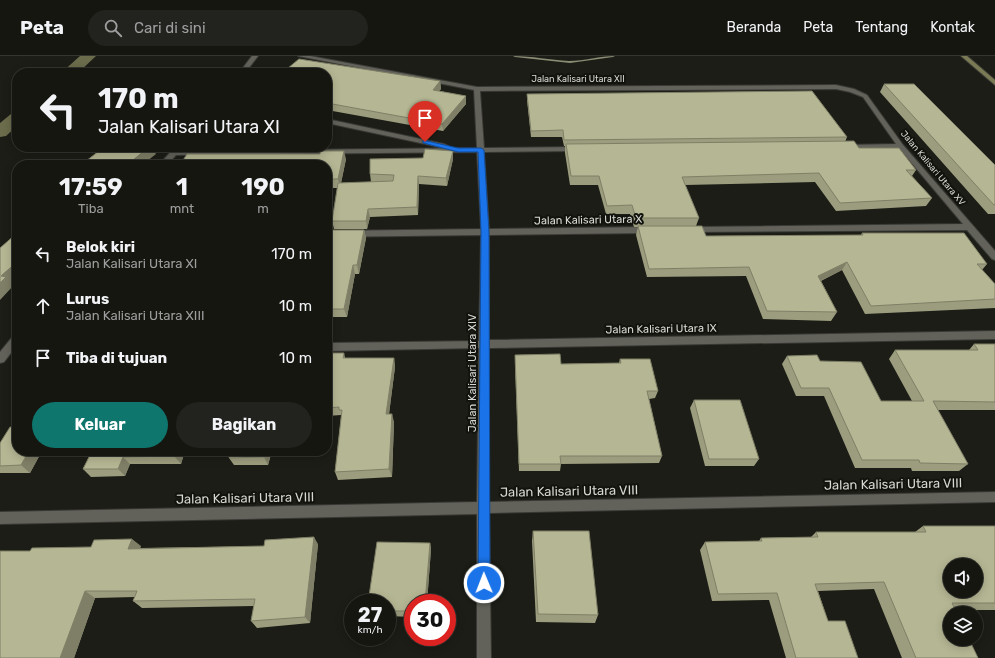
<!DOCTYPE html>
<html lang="id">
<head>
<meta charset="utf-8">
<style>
	:root { --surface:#151610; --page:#22231e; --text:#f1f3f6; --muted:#9d9f9f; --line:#343530; --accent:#0f766e }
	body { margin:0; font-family:Rubik,sans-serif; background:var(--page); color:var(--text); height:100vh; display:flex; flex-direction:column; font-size:15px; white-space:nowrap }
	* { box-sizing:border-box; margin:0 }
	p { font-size:13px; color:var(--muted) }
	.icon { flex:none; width:22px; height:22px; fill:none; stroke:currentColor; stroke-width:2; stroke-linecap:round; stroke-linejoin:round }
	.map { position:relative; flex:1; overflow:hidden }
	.details { position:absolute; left:12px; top:104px; width:320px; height:296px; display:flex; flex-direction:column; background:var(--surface); border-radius:16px; box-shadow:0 2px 10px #0003,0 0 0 1px var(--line) }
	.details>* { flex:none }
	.guide { position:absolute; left:12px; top:12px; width:320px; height:84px; border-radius:16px; box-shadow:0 2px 10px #0003,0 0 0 1px var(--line); background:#151610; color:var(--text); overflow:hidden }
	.fabs { position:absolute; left:943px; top:502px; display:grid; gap:8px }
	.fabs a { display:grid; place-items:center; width:40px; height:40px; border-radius:50%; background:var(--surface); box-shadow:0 2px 10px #0003,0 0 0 1px var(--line); font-size:20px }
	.speed { position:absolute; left:344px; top:538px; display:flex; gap:8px; font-size:20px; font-weight:700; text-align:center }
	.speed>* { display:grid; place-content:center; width:52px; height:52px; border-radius:50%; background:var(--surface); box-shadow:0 2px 10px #0003,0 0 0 1px var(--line); line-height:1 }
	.speed small { font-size:10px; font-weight:400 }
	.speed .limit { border:6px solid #d22; background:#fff; color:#111 }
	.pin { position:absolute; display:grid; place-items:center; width:34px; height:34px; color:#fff; margin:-41px -17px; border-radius:50% 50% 50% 0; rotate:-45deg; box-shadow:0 0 4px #0007 }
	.pin .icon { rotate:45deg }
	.me { position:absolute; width:44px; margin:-22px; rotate:359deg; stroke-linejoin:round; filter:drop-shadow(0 0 3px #0008) }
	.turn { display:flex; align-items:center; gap:14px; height:84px; padding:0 20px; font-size:18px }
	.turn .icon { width:52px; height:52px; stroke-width:2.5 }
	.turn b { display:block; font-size:28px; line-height:34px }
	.eta { display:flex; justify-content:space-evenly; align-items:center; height:68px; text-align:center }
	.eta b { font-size:24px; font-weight:700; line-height:28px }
	.action { display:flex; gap:8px; margin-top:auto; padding:8px 20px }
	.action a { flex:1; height:46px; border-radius:24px; background:var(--accent); color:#fff; font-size:16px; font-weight:700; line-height:46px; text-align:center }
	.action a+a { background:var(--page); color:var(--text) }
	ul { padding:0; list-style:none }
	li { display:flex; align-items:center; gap:12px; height:52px; padding:0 20px }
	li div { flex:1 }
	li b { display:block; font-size:15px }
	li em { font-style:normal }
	header { display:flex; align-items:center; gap:24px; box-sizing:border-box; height:56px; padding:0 20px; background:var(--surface); border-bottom:1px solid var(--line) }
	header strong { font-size:19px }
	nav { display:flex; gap:22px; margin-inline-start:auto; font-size:14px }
	.search { width:280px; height:36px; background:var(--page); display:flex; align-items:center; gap:10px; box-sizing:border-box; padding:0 14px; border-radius:22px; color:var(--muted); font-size:15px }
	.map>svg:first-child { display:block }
</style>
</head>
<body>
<header>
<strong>Peta</strong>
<div class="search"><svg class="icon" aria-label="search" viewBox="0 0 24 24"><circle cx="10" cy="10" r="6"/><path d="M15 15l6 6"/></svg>Cari di sini</div>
<nav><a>Beranda</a><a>Peta</a><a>Tentang</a><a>Kontak</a></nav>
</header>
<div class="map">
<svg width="995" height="602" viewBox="0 0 995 602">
	<rect width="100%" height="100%" fill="#1c1d16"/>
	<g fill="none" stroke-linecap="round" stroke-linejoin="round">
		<path fill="#8b8c74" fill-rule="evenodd" d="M513 0C532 0 550 4 569 5 584 5 600 0 615 0L613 1 570 7 515 1Z"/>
		<path fill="#6b6c4b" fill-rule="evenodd" d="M80 0H96L78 17H61Z
			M17 57V70L6 80 0 81V67L11 58Z"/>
		<g stroke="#393935" stroke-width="2">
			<path id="street" d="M252 0H258L245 17H239Z
				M298 0H310L477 31 836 29 854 33 867 39 903 89 995 195V204L992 203 967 174 688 176 687 174 691 171 963 168 899 92H843L841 91 845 89 896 88 863 41 850 36 836 33 480 35 484 92 577 91 581 93 577 95 484 96 489 173 649 171 653 174 649 177 489 179V284L995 275V283L489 292V446L995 436V446L489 457 491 602H477V458L0 468V456L477 446 479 292 327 295V287L479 285 481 179 327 181V175L481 173 477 96 176 99 167 109H159L175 91H181L179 95 477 92 474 34Z
				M327 63 444 88 448 90 444 92 327 67Z
				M17 278V289L4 306 0 307V296L14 279Z"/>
		</g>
		<g stroke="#393935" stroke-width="2">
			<path id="secondary" d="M961 0H967L995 24V29Z"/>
		</g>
		<use href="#street" fill="#62625a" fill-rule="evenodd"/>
		<use href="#secondary" fill="#7a7a54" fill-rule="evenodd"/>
	</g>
	<path fill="#9c9d7e" d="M327 17 440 25 441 33 439 35 466 40V48L443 75 327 54Z
		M884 28 995 109V158H988L880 36Z
		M527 38 847 81 845 86 859 92 916 114 912 120 932 142 926 150 836 155 815 126 685 129 699 162 696 170 706 180 861 179 862 177 987 208 982 214 995 228V252L865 258 842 214 821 225 837 256 831 265 763 263 746 220 647 221 636 179 638 171H634L630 158H606L598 129H570L565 97V90H564L562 81H531L527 44Z
		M453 95V103L447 130 419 128 418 159 370 161 367 173H334L332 165 338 132H327V109L346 103 341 127 371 126 370 118 423 102Z
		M364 174 366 182 359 218H355L347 261H327V185H329Z
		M974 288H995V354H937L968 408 959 415H912L911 412H855L824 340H796L782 308 787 300 820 305 881 345H912L889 303 895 294H969Z
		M327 297H344L345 302H394L395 311 389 358 394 366 392 421 338 424 335 416 341 361V359L327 360Z
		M515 299 561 308 619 307 620 303 658 335 655 342 649 343 662 400 659 407 561 408 560 415H519L515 307Z
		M694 344 759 403 754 410H705L690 352Z
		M0 387 17 395H42L30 417H0Z
		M92 395H185L181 408H130L125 420 91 421 83 413Z
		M272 395 268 409H234L229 402Z
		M923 470H995V554H955L978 602H902L874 533 818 535 828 565 858 602H786L769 544 712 545 700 494 705 486 759 485 761 482 811 481 816 476H915Z
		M533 475 598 559 595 567 536 566 532 485Z
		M430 487 431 493 427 547H413V561L387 560V547Z
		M318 488 310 567 257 572 251 565 254 550 142 552 133 545 135 541 95 542 74 602H0L141 490 140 492 264 490Z"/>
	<path fill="#7f7f67" d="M440 25 441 33 433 42V34Z
		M466 40V48L443 75 442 68Z
		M149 91H152L156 98 142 109H127Z
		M344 95 346 103 340 132 338 123Z
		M453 95V103L447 130 446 122Z
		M418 120 419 128 418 159 417 151Z
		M368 153 370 161 367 173 366 165Z
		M364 174 366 182 359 218 357 209Z
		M17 206V221L11 226 14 229 0 244V227L1 220Z
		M847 206 842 214 814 228 818 220Z
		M353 209 355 218 347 261 344 253Z
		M394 302 395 311 388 366 386 358Z
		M392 358 394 366 392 421 389 413Z
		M29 395H42L30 417 21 409Z
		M176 395H185L181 408 174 400Z
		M265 395H272L268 409 264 401Z
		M123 401 130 408 125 420 118 413Z
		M314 481 318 488 310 567 305 561Z
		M132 483 141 490 137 500 128 493Z
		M430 487 431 493 427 547H425Z
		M85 535 95 542 74 602H60Z"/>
	<path fill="#b5b693" stroke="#7f7f67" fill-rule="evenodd" d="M299 3 440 25 433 34 466 40 442 68 327 47V17H282Z
		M884 28H914L995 109V149H994Z
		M812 35 847 81 564 84 563 74 531 75 527 38Z
		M854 85 859 92H899L916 114H906L932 142 840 147 819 117 682 121 699 162H636L632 149 607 150 599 120H571L566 88Z
		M104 91H149L127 109H81Z
		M425 93 453 95 446 122 418 120 417 151 368 153 366 165H332L338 127 393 125 394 119 370 118V103L423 102Z
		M320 95H344L338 123H327V109H180L187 98H320Z
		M638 170H702L706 180 863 179 862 177H964L987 208H977L995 228V243L871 250 847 206 818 220 837 256 767 255 749 211 649 213Z
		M331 174H364L357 209H353L344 253H327V185H329Z
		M17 177V206L1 220 6 221 0 227V192Z
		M974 288H995V346L933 345 968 408 920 407 919 404H862L829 332H801L787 300 817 299 820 305 861 306 881 345H924L895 294H978Z
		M327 297H344L343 302H394L386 358H392L389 413 335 416 342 354H339V351L327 352Z
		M560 298 561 308 621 307 620 303H650L658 335H647L662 400H560L561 408H519L515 299Z
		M694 344H740L759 403H709Z
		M10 371H17V395H29L21 409 0 410V387Z
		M92 395H176L174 400 123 401 118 413H83Z
		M232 395H265L264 401 229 402Z
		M923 470H995V547H952L957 557H950V583H969L978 602H916L884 526 815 528 828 565H845L858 602H796L777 537 718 538 705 486 762 485 761 482 818 481 816 476H926ZM950 509H976V535H950Z
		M533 475H589L598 559 538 558Z
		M314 481 305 561 251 565 255 543 133 545 137 535H85L60 602H0V495H30L32 492 91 491 94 484 132 483 128 493 264 490 265 484Z
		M377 486 430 487 425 547H413V555H387V547H368Z"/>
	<path fill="#1a73e8" stroke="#114b97" d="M423 84 458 92H481L484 94 489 176 490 527 488 531 484 533 479 531 478 527 481 176 478 96H458L423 87Z"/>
	<g text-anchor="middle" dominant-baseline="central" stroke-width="4" stroke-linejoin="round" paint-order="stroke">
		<g font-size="9" fill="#d7d7d3" stroke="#13130e">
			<text x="578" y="23">Jalan Kalisari Utara XII</text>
			<text transform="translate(933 112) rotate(50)">Jalan Kalisari Utara XV</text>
		</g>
		<g font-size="11" fill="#d7d7d3" stroke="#13130e">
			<text transform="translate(588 164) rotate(-1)">Jalan Kalisari Utara X</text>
			<text transform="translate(661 273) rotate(-1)">Jalan Kalisari Utara IX</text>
			<text transform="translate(472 317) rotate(-90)">Jalan Kalisari Utara XIV</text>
		</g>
		<g font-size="13" fill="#d7d7d3" stroke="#13130e">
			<text transform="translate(893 428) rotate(-1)">Jalan Kalisari Utara VIII</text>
			<text transform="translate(569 435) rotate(-1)">Jalan Kalisari Utara VIII</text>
			<text transform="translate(245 442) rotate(-1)">Jalan Kalisari Utara VIII</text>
		</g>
	</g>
</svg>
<div class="fabs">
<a><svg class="icon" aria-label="sound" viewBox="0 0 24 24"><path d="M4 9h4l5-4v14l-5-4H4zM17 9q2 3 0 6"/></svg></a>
<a><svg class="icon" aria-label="layers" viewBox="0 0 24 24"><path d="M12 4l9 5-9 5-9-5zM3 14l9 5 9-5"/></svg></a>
</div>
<div class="speed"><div>27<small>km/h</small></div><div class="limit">30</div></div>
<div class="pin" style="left:425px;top:86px;background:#d93025"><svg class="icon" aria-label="arrive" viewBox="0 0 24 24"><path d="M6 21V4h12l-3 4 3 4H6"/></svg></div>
<svg class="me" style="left:484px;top:527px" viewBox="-20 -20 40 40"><circle r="17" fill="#1a73e8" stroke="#fff" stroke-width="3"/><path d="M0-11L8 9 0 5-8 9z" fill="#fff"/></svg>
<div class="guide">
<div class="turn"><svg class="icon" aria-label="left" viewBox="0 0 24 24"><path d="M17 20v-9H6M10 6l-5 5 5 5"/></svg><div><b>170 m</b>Jalan Kalisari Utara XI</div></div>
</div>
<section class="details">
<div class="eta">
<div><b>17:59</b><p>Tiba</p></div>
<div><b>1</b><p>mnt</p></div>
<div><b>190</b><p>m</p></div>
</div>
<ul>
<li><svg class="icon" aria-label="left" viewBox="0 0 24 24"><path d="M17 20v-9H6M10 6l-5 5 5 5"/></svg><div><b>Belok kiri</b><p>Jalan Kalisari Utara XI</p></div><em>170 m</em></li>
<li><svg class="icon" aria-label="ahead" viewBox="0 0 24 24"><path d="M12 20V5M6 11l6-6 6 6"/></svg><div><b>Lurus</b><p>Jalan Kalisari Utara XIII</p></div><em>10 m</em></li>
<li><svg class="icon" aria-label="arrive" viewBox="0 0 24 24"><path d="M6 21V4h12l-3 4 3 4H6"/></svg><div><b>Tiba di tujuan</b></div><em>10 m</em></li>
</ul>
<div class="action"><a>Keluar</a><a>Bagikan</a></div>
</section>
</div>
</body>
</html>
